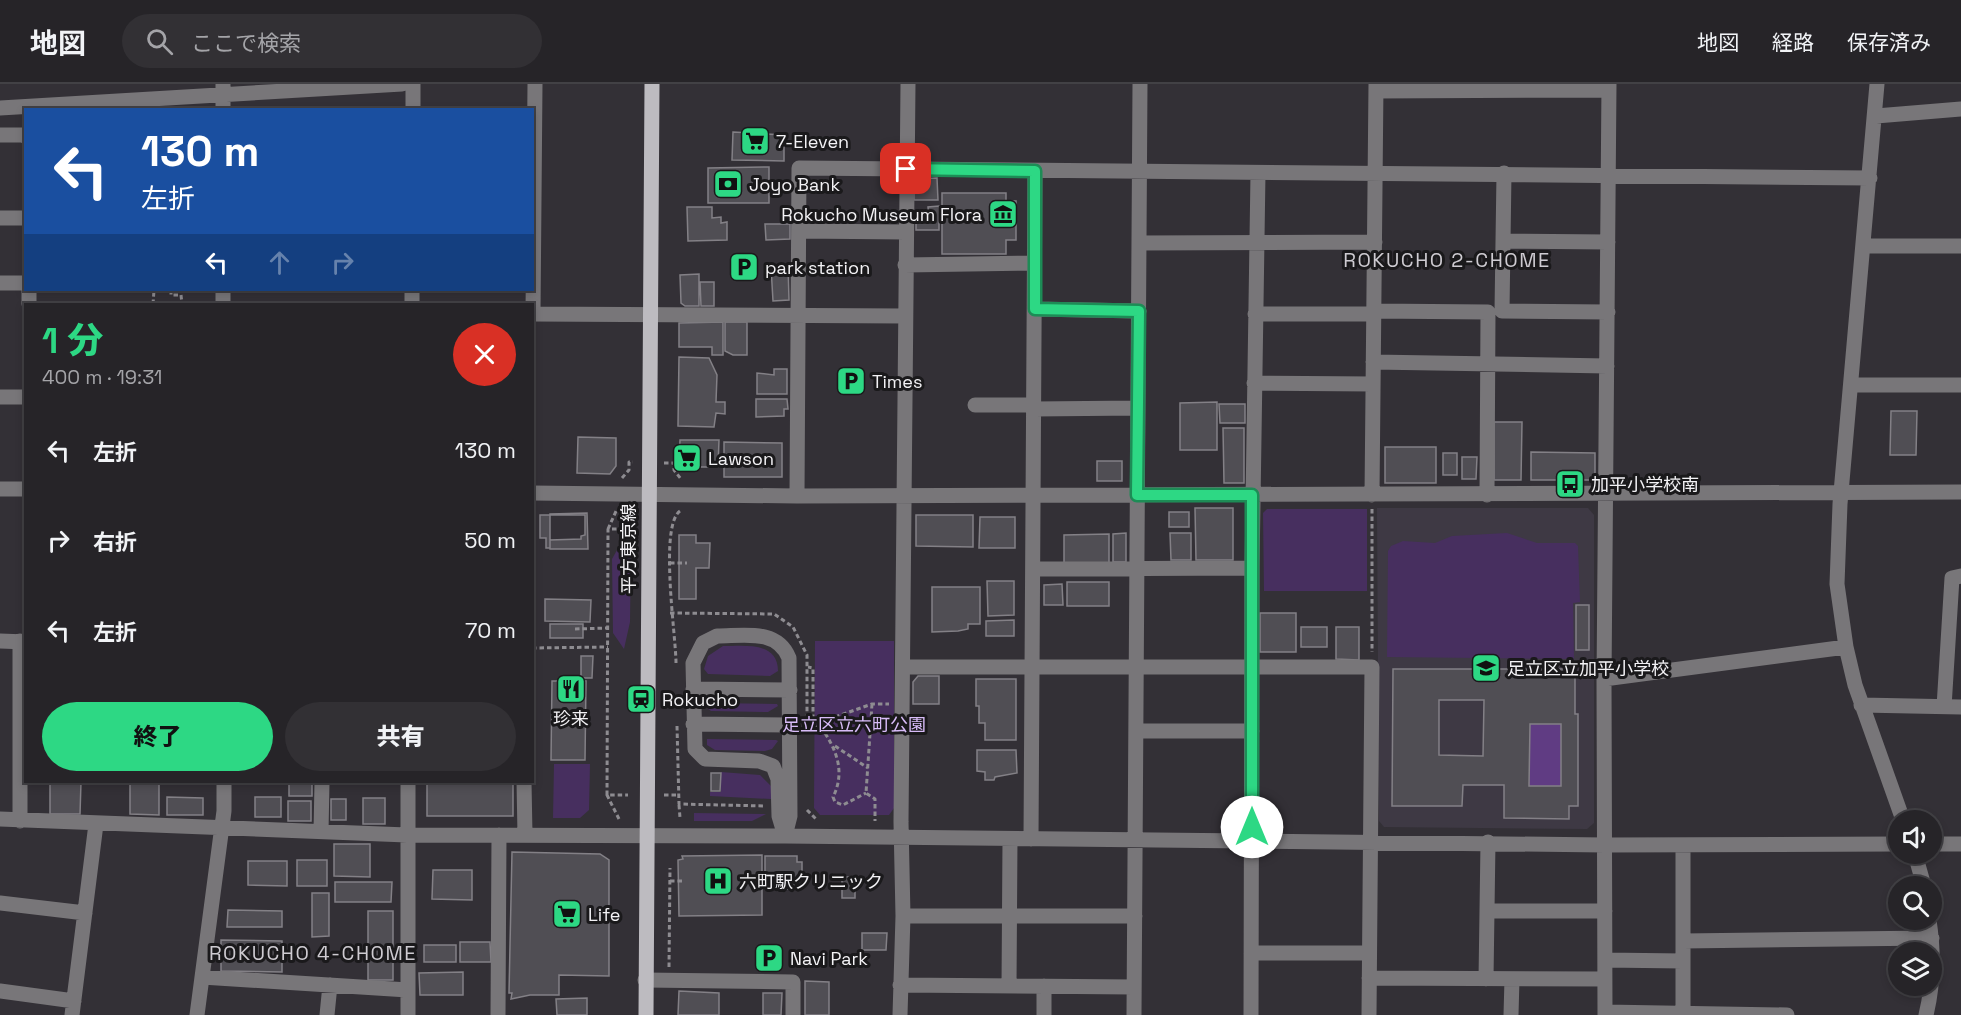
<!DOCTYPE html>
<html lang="ja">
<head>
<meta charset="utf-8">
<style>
	:root { --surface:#262428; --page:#323034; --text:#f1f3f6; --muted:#a4a4a8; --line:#424145; --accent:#2dd884 }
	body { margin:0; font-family:"Space Grotesk","Noto Sans JP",sans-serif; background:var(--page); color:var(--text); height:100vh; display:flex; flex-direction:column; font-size:22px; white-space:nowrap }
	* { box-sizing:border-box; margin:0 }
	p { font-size:20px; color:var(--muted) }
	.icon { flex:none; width:33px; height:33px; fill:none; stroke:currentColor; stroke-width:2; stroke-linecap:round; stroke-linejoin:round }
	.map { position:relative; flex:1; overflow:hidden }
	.details { position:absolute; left:24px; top:219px; width:510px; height:480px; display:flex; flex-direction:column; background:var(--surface); border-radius:0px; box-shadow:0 3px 9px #0003,0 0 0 2px var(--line) }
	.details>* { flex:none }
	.banner { position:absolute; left:24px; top:24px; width:510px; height:183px; border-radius:0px; box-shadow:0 3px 9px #0003,0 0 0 2px var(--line); background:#1a4fa0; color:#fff; overflow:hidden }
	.fabs { position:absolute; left:1888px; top:726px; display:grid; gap:12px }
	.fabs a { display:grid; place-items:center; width:54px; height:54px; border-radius:50%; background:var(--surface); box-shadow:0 3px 9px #0003,0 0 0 2px var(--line); font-size:30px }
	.pin { position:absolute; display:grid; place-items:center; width:51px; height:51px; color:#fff; margin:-26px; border-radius:12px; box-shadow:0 3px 9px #0006 }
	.me { position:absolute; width:66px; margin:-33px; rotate:0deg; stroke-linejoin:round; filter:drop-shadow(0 0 4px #0008) }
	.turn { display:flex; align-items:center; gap:21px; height:126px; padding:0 18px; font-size:27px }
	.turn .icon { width:78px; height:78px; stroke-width:2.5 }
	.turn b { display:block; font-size:42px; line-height:51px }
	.lanes { display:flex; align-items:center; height:57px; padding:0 18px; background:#0003; justify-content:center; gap:30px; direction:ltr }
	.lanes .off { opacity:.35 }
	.round { display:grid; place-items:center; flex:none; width:63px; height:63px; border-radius:32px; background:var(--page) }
	.headline { display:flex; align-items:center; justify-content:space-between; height:102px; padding:0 18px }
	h1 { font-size:36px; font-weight:800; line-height:45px; color:var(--accent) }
	.primary-button { display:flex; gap:12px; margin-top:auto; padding:12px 18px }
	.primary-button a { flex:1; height:69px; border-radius:36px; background:var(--accent); color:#111; font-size:24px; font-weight:800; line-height:69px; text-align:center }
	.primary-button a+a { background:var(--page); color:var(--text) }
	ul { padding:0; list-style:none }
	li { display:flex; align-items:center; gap:18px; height:90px; padding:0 18px }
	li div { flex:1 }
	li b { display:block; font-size:22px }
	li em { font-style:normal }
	header { display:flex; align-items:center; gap:36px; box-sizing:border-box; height:84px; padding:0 30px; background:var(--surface); border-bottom:2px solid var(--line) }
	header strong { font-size:28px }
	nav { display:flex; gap:33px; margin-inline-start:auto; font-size:21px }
	.search { width:420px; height:54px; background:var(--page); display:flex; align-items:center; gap:15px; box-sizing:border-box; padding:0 21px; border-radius:33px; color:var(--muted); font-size:22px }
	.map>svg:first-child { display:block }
</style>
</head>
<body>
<header>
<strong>地図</strong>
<div class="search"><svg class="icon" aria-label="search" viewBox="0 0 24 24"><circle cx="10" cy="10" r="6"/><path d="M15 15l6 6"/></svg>ここで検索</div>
<nav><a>地図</a><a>経路</a><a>保存済み</a></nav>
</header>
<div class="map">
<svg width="1961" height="931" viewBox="0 0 1961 931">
	<rect width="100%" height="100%" fill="#333036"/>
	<path fill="#3e3944" d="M1377 424H1588L1594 431V739L1587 745 1384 743 1379 737Z"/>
	<path fill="#472f5f" d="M1267 425H1367V507H1264L1263 429Z
		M1507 449 1537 459H1575L1578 462 1580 518 1573 519 1574 575 1387 573 1388 467 1391 462 1403 457 1435 459 1452 452Z
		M631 456 630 538 624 565 613 549 612 475 621 459Z
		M815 557H894V724L889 731H820L814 724Z
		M723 562C744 562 778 557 778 587L770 592 708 590 704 585 708 572Z
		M708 619 777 620 778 622 768 628 711 627 704 622Z
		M707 655 776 656 778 657 772 665 765 667 715 666 707 661Z
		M554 680H590L589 726 580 734H553Z
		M721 688 760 691 772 703 771 715 710 712V708H721Z
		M694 729 766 730 752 737H694Z"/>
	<path fill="#603c83" d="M1530 640H1561V702H1529Z"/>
	<path fill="#504e54" stroke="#838086" stroke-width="1.5" fill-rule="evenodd" d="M733 48 784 51V77L732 76Z
		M769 83V119H708V84Z
		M937 94 938 116H914V99H917V95Z
		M942 109H1006V117H1016V156H1006V170H942Z
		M939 122V146H916V135L929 134 928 123Z
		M687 123H712V134L721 133V139L727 138V156L688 157Z
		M765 140H790V155L766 156Z
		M788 181 789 216 773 217 771 183Z
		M699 190V222H685L681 219 680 191Z
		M700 198H714V222H701Z
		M723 238V271H712V263H679V239Z
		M725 238H747V271H733L725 267Z
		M679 273 709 274 717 291 716 318H725V330L716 329 714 343 678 342Z
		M774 285H787V310H757V289L774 291Z
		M756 315H787L788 325H784V332L756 333Z
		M1217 318V366H1180V319Z
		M1219 320H1245V339H1220Z
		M1891 327H1917L1916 371H1890Z
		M1494 338H1522L1521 396H1494Z
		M1223 344H1244V399H1224Z
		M578 353 616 354V382L610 390 577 389Z
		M680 356H719L718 383H679Z
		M724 358 782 359V393H724Z
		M1385 363H1436V399H1385Z
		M1531 368 1595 369V396H1531Z
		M1443 369H1457V391H1443Z
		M1462 373H1477L1476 395H1462Z
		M1097 377H1122V397H1097Z
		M1195 424H1233V476H1196Z
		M1169 428H1189V443H1169Z
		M587 429 588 465H550V430Z
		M540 431H585V451L581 452V455L550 456V464H546V454H540Z
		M916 431H973V463L916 462Z
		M980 433H1015V464H979Z
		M1126 449V478H1113V450Z
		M1170 449H1191V476H1171Z
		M1109 450V479L1064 480V451Z
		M679 451H696V459H710L709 484H696V515H679Z
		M987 497H1014V531L988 532Z
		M1067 498H1109V522H1067Z
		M1062 500 1063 521H1044V501Z
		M932 503H980V540H968V545L958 547 932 548Z
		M545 515 591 516 590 538 545 537Z
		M1576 521H1589V566H1576Z
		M1260 529H1296V568H1260Z
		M1014 536V552H986V537Z
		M550 540H583V554H550Z
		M1301 543H1327V563H1301Z
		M1336 543H1359V576L1336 575Z
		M581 572H593L592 594H581Z
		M1393 585H1575V630H1578V722H1569V735L1504 734V701H1463L1462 722H1392ZM1439 616H1484L1483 672 1439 671ZM1530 640H1561V702H1529Z
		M918 592H939V620H913V598Z
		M976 595H1016V656H985V639H979V622H976Z
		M552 597H586L585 676H551Z
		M977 666H1016L1017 689 995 693 994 696H985V688L977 687Z
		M711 689H721L720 707H711Z
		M50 698H81L80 730H50Z
		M130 698H159V731L130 730Z
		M289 698H312V712H289Z
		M427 698H513V732H427Z
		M167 713 203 714V731H167Z
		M255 713H281V733H255Z
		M363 714H385V740H363Z
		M331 715H346V736H331Z
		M288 717H311V737H288Z
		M334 760H370V793L334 792Z
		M512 768 600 770 609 776V892L559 891V911H530L511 915 512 909H509Z
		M762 771V831L679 832 678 776 683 775 682 772Z
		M765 772H797V778H802V799H799V805H785V796L765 797Z
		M297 776H327V802H297Z
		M248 777H287V802L248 801Z
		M433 786H472V816L432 815Z
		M842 793H855V814H842Z
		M335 798H392L391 818H335Z
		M312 809H329V852L312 853Z
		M228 826 282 827V843H227Z
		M368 827H393V896H368Z
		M862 849H887L886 866H862Z
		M221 856 282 857V888L221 887Z
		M460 858H490L491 878H460Z
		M424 861H456V878H424Z
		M463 888V911H420L419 889Z
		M805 897 829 898V931H805Z
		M679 907 719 909V931H678Z
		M763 909H782L781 931H763Z
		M587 914V931H557L556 915Z"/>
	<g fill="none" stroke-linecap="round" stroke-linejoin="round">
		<path stroke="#8e8c91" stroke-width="3" stroke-dasharray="4.5 3" stroke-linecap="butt" d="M171 206V211H181L182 220
			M153 220 154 206
			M664 379H674V386L681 395
			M622 394 629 386V378H633
			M1372 425V568
			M608 445 617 425
			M670 479H687
			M670 529 774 530 793 543 807 571V652
			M575 545 608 544
			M532 564 608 563
			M676 579C676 552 659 442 680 427
			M872 620 866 709 875 715V737
			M821 638 872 620H889
			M677 642 679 720 765 722
			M807 643H821V638H813V584L808 583
			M821 643C836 665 846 687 833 713L835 718 843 721 866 709
			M835 662 868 684
			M607 711 608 445H635
			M664 711H677
			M679 721 680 734
			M807 726 817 736
			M619 735 607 711H628
			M670 797H684
			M669 883 670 784"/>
		<path stroke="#787679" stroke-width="15" d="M223 0V26
			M1877 0 1840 420 1837 500 1846 563 1855 601 1903 736
			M1376 7 1609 6
			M0 24 402 0
			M413 26V0
			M1876 32 1961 25
			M0 51H24L26 53
			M1504 89 1502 227 1608 228
			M0 134H26
			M799 147 906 148
			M1503 157 1608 158
			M1139 159 1375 158
			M1864 162H1961
			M905 181 1034 179
			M0 199H26
			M223 206V220
			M29 220V206
			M412 220V206
			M1035 225 1139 227
			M1374 227 1488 228 1487 411
			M532 230 905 232
			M533 230 535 0
			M1255 230H1374
			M1373 278 1607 282
			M1254 299 1373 300
			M1852 301H1961
			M0 313H26
			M975 321H1034
			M1034 325 1138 324
			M0 405H26
			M532 409 797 412 1961 408
			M1372 411 1376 0
			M797 412 799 84 1870 94
			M1034 485 1252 484
			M717 552C743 552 777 544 789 574L790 732 785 752 779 732 778 695 773 682 759 677 705 675 695 665 693 579 703 559Z
			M0 557 26 558
			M20 557V737
			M903 583H1372L1369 931
			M1604 595 1846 563
			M693 605 790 606
			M1861 621 1961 623
			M1944 623 1952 494 1961 492
			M693 640 790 641
			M1136 647H1252
			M524 698 525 751
			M0 735 407 751 785 752 1605 761 1899 760
			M321 748 322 698
			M1031 755 1035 87
			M1932 760H1961
			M1915 770 1924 802
			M0 819 85 829
			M1487 827H1605
			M903 832H1135
			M1683 857 1932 854
			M1251 869H1369
			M1605 876 1683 877
			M202 893 408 906
			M1369 894 1605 895
			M1486 895 1488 758
			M645 896 793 898V931
			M900 901 1134 903
			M1009 902 1010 755
			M0 907 74 917
			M1605 928 1787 931
			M1683 929V761
			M72 931 96 740
			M197 931 224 727V698
			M327 931 330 901
			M408 931V698
			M498 931 499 751
			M900 931 903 832 901 738 908 0
			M1044 931V902
			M1134 931 1140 0
			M1251 931 1252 484 1258 89
			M1511 931 1512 895
			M1605 931 1604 595 1609 0
			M1926 931C1934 898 1934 869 1929 836"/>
		<path stroke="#bdbbc0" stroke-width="15" d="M646 931 652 0"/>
	</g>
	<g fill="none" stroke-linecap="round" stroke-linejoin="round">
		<g stroke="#1d8c56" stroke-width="15">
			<path id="route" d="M906 85 1035 87V225L1139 227 1137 411H1252V743"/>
		</g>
		<use href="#route" stroke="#2dd884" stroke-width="10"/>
	</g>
	<defs>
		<g id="supermarket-square" transform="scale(1.5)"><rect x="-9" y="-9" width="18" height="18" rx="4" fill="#2dd884" stroke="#1a191b"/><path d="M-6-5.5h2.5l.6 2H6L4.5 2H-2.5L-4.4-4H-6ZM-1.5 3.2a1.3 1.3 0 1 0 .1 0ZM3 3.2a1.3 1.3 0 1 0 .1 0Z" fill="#111"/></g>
		<g id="bank-square" transform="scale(1.5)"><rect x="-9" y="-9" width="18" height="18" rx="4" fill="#2dd884" stroke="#1a191b"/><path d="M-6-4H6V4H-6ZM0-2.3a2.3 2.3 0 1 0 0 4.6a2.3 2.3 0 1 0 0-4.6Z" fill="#111"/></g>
		<g id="museum-square" transform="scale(1.5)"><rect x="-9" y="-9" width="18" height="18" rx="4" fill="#2dd884" stroke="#1a191b"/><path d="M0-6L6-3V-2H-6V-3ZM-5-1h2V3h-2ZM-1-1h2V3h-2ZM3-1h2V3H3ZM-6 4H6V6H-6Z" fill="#111"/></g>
		<g id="parking-square" transform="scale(1.5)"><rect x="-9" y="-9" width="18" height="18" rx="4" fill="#2dd884" stroke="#1a191b"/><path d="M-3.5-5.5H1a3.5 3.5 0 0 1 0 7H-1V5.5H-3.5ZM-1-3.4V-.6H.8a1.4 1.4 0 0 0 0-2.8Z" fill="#111"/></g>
		<g id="bus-square" transform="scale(1.5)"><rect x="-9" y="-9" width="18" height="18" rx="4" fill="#2dd884" stroke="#1a191b"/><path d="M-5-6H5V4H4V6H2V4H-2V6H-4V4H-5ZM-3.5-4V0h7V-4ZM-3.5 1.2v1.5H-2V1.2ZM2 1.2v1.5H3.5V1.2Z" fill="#111"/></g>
		<g id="school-square" transform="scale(1.5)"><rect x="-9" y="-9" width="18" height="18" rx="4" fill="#2dd884" stroke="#1a191b"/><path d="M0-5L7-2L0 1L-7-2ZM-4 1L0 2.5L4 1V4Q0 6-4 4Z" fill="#111"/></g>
		<g id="restaurant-square" transform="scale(1.5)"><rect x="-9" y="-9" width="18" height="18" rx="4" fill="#2dd884" stroke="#1a191b"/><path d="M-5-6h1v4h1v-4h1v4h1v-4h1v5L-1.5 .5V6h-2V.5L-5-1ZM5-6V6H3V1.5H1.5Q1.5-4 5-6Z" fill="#111"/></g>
		<g id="station-square" transform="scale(1.5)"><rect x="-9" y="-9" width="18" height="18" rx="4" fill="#2dd884" stroke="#1a191b"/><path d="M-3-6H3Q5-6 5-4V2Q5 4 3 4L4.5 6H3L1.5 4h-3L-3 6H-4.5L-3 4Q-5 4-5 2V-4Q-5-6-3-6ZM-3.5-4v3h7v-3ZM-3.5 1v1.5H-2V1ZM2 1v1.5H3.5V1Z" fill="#111"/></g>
		<g id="hospital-square" transform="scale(1.5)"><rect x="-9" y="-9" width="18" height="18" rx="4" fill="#2dd884" stroke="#1a191b"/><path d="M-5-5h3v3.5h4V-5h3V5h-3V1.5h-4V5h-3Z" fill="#111"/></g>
	</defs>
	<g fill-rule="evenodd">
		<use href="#supermarket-square" x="755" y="57"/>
		<use href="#bank-square" x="728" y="100"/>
		<use href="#museum-square" x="1003" y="130"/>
		<use href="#parking-square" x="744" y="183"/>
		<use href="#parking-square" x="851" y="297"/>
		<use href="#supermarket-square" x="687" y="374"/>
		<use href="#bus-square" x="1570" y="400"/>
		<use href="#school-square" x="1486" y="584"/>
		<use href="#restaurant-square" x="571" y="605"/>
		<use href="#station-square" x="641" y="615"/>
		<use href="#hospital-square" x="718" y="797"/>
		<use href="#supermarket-square" x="567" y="830"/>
		<use href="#parking-square" x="769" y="874"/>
	</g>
	<g text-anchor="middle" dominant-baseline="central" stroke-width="6" stroke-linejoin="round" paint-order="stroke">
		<g font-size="18" fill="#f3f2f5" stroke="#1a191b" text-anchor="start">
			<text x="776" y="57">7-Eleven</text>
			<text x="749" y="100">Joyo Bank</text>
			<text x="982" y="130" text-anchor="end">Rokucho Museum Flora</text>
			<text x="765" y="183">park station</text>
			<text x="872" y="297">Times</text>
			<text x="708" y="374">Lawson</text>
			<text x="1591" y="400">加平小学校南</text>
			<text x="1507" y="584">足立区立加平小学校</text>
			<text x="662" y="615">Rokucho</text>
			<text x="571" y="634" text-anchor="middle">珍来</text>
			<text x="739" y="797">六町駅クリニック</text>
			<text x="588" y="830">Life</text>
			<text x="790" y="874">Navi Park</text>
		</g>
		<g font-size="18" fill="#f3f2f5" stroke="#1a191b">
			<text transform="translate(628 465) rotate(-90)">平方東京線</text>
		</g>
		<g font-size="18" fill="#d8bcf8" stroke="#1a191b">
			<text x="854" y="640">足立区立六町公園</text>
		</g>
		<g font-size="20" letter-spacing="1.5" fill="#cecbd1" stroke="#1a191b">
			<text x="1447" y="176">ROKUCHO 2-CHOME</text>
			<text x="313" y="869">ROKUCHO 4-CHOME</text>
		</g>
	</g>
</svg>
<div class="fabs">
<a><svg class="icon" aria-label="sound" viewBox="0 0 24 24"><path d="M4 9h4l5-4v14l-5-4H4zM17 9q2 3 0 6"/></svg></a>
<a><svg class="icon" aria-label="search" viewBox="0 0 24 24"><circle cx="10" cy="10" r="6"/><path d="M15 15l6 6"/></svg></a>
<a><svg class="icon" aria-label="layers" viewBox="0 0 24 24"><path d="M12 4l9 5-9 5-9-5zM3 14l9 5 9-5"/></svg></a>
</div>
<div class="pin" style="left:906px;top:85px;background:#d93025"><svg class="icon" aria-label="arrive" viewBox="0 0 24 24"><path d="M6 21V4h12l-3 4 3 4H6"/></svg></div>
<svg class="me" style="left:1252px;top:743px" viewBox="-20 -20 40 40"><circle r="19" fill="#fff"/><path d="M0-13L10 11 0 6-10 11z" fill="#2dd884"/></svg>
<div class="banner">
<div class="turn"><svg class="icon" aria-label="left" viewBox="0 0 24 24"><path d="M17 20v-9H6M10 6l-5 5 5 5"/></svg><div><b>130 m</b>左折</div></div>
<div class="lanes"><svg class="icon" aria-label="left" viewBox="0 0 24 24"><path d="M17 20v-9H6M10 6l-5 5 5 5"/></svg><svg class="icon off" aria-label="ahead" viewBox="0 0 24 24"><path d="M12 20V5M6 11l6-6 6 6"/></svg><svg class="icon off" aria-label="right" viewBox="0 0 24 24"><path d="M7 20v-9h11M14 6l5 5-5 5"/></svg></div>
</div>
<section class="details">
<div class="headline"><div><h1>1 分</h1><p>400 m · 19:31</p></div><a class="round" style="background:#d93025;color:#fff"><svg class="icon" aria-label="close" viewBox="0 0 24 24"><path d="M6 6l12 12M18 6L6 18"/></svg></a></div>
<ul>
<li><svg class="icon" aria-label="left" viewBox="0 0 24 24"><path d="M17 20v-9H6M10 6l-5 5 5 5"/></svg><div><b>左折</b></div><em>130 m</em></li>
<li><svg class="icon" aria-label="right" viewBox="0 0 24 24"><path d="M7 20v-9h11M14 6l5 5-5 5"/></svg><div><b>右折</b></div><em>50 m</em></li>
<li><svg class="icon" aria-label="left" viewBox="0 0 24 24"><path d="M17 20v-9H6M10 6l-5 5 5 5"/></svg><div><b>左折</b></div><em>70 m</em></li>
</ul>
<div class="primary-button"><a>終了</a><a>共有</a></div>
</section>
</div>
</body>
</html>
